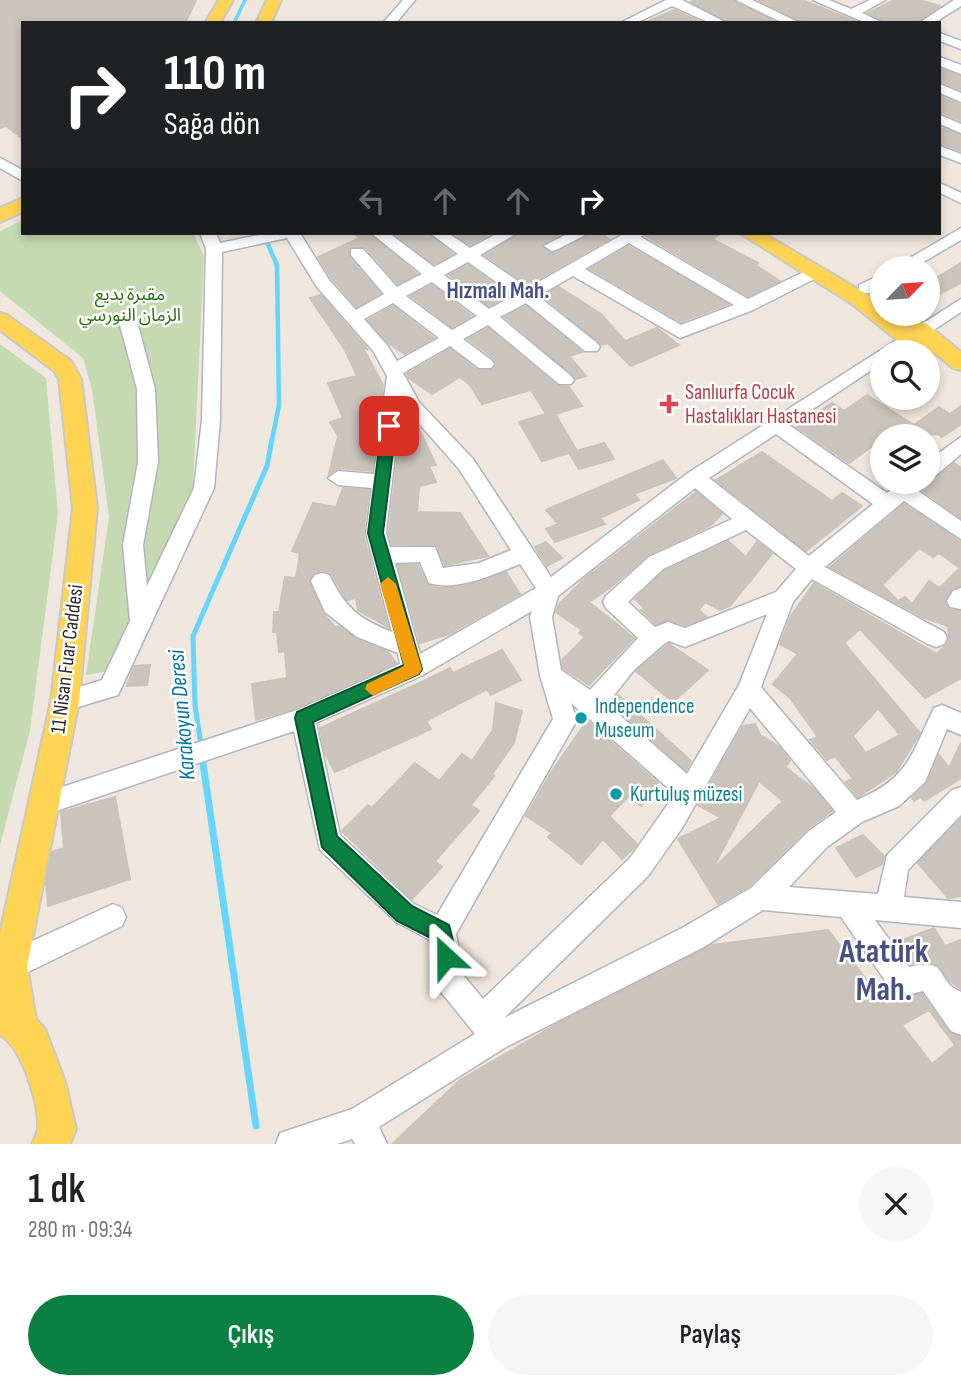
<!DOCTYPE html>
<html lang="tr">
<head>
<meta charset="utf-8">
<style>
	:root { --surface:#fff; --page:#f6f6f6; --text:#202124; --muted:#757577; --accent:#0b8043 }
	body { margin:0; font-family:"Sofia Sans Condensed","Noto Sans Arabic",sans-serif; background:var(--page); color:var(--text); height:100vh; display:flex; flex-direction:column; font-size:26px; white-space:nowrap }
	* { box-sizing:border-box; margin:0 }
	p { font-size:23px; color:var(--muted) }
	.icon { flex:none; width:38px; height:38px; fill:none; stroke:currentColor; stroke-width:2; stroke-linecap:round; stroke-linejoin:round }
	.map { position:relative; height:1144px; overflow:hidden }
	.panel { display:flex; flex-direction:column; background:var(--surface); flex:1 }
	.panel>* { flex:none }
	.banner { position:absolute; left:21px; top:21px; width:920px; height:214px; border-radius:0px; box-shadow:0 4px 10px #0003; background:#202124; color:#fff; overflow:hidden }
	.needle { width:46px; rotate:65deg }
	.fabs { position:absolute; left:870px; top:256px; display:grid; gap:14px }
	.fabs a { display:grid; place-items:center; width:70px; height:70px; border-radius:50%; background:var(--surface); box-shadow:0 4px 10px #0003; font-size:35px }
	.pin { position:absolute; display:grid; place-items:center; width:60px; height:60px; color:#fff; margin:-30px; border-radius:14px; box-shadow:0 4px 10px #0006 }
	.me { position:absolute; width:77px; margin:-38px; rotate:336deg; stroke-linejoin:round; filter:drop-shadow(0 0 5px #0008) }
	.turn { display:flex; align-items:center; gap:24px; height:147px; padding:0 28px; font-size:32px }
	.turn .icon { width:91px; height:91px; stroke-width:2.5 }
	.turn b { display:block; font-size:49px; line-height:60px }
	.lanes { display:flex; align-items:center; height:66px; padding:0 28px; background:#0003; justify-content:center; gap:35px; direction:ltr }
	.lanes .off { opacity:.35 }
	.round { display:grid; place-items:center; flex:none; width:74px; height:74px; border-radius:37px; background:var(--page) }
	.headline { display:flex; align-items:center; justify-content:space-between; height:119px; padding:0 28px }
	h1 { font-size:42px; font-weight:600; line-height:52px }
	.primary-button { display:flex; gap:14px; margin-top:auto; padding:14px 28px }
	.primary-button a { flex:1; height:80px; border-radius:42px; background:var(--accent); color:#fff; font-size:28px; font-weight:600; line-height:80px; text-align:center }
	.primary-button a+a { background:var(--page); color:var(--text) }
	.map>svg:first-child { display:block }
</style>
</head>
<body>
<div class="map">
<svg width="961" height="1144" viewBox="0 0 961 1144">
	<rect width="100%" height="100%" fill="#efe7dd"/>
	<path fill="#c6dab2" d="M23 220V233H193L204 256 193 486 110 671 86 675 109 517 92 389 83 358 0 291V231Z
		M0 344 46 378 58 514 30 731 0 845Z"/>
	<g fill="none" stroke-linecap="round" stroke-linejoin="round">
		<path stroke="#66d5fb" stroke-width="3.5" d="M234 23 245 0"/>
		<path stroke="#66d5fb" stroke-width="4.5" d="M263 233 277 265 279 405 272 440"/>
		<path stroke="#66d5fb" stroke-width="5" d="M202 751 195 705 193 636 267 466 272 439"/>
		<path stroke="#66d5fb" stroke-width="7" d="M201 750 256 1126"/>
	</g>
	<path fill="#cac4bc" stroke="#cbc3b6" stroke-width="2" fill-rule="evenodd" d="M0 0H196L185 23H23V139L6 126 0 128Z
		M695 0H734L777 23H730L691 2Z
		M758 0H803L859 23H802Z
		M894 0H919L940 6 916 23H885L868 13Z
		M674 10 703 23H644Z
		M940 69 961 76V90L940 81Z
		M940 96 961 105V121L940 112Z
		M940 127 961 135V151L940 144Z
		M353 233H369L417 274 398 284 365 247H349V257L380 293 357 307 331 278 318 257 360 238Z
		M393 233H428L453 254 434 264Z
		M452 233H493L470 245Z
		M519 233H564L542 245 553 253 591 233H601L609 239 528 285 485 255Z
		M647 233H722L712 239 758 263 755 265 780 281 748 296 645 236Z
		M629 246 728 304 681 322 590 269Z
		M961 263V283L928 300V283Z
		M468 265 510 295 489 306 449 275Z
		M432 285 472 316 452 327 411 296Z
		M559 287 601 314 625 341 657 328 679 345 631 366 608 343 602 345 543 296Z
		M321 295 368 350 361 344 383 385 372 471 338 468 329 474 338 436 330 422 343 418 328 383 357 376 345 350 310 298Z
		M393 306 434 338 405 354 388 343 368 320Z
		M526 306 582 352 569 356 586 376 576 379 505 317Z
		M488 328 557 386 569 387 582 406 555 414 577 451 604 443 614 459 579 469 569 453 542 461 519 422 546 414 531 390 482 404 470 385 460 377 432 394 409 378 407 374 450 349 477 370H493L497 364 493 358 468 339Z
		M867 395 914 425 939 407 950 414 961 406V424L942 437 938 434 900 436 902 434 898 432 892 436H882V439L849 463 797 427 832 403 844 411Z
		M403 409 416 430 419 429 436 465 429 466 436 482 419 486 417 512 460 513 488 556 445 565 436 545 392 544 389 533Z
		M762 452 832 501 842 493 862 506 806 551 716 480Z
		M663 460 676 478 634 494 639 500 600 518 605 524 555 542 546 529 558 524 546 510Z
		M954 463 961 468V518L922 490Z
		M343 488 369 490 363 534 388 627 358 610 356 598 347 600 330 572H314L309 582 323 613 335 627 339 626 356 639 388 652 396 663 296 708 256 720 252 684 287 678 285 651 279 652 277 632H273L274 612H279L285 577 296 578 300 553 292 551 313 503 336 507Z
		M696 492 722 514 710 526 648 555 611 587 589 602 634 638 589 685 563 668 562 660 585 637 579 633 582 630 556 612 559 604 583 580Z
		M904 504 961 542V586L951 590 945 602 950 610 961 611V678L925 698 860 629 844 643 920 733 896 772 858 797 846 782 853 779 835 756 827 760 810 740 818 737 790 698 773 684 798 654 780 644 791 616 814 583 937 654 946 645 949 639 948 626 922 617 830 567ZM919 548 933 557 939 553 960 568 940 588 929 581 912 604 905 597 898 601 882 585ZM878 708 900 735 866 753 853 736Z
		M728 541 746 557 757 542 772 554 730 606 720 610 705 602 699 610 707 617 685 625 669 620 656 624 641 610 645 609 635 599 664 571Z
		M546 542 562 558 547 566 535 547Z
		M398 565H418L427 584 440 588 464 586 506 572 520 594 449 634 420 643Z
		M669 644 708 670 673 702 636 671Z
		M502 650 521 680 491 695 487 689 426 721 431 729 335 772 325 754 320 728 426 680 430 684 428 679 450 668 453 673Z
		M150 665 147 685 127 686 134 666Z
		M618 695 691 761 686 770 611 704Z
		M496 703 522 711 514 743 492 774 494 776 471 805 479 811 435 861 442 867 412 899 342 831 368 805 372 808 415 763 439 781 462 754 472 761 493 730Z
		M587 721 658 783 641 806 628 797 609 816 637 844 633 849 622 859 603 839 581 864 548 837 552 833 526 816 552 771Z
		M755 724 760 735 779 747 790 761 785 767 814 789 832 811 807 829 749 886 718 904 678 839 721 818 698 805 743 726ZM759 781 783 801 712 870 746 806Z
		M961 743V778L924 801 920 797 914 801 912 798 927 783 939 755 949 768Z
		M115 797 130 879 48 906 46 883 52 852 64 848 61 812Z
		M961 819V896L948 898 918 863Z
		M863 835 884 856 882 864 856 877 836 848Z
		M934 928 945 946 961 940V989L949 980 938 965 923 962 910 964 895 943Z
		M828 930 886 1005 899 997 922 994 949 1032 961 1037V1144H392L460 1080 559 1023 712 945ZM929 1010 955 1045 932 1064 902 1025Z"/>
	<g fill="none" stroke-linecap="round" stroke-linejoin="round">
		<g stroke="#b1b4c1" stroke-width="3">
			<path id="minor" d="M403 0H415L396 23H383Z
				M666 0H682L727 23H710L672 6 636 23H620Z
				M736 0H752L800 23H783Z
				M813 0H829L851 9 870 0H885L862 13 883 23H866Z
				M954 0H961V6L934 23H919Z
				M940 33 961 41V49L940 41Z
				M940 57 961 65V74L940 66Z
				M940 84 961 93V102L940 93Z
				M940 115 961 124V133L940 124Z
				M940 146 961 154V163L940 155Z
				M0 158 23 170V181L0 168Z
				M940 183 961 193V203L940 193Z
				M961 228V240L913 268H893Z
				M200 233H216L220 243 268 233H300L329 280 356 310 384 294 351 255V249H363L397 287 422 274 371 233H389L434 267 458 254 430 233H448L470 248 498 233H517L480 255 528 288 625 233H644L641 237 748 299 810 269H822V275L753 310 680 338 573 276 538 296 597 343 600 347 597 351H585L526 303 500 317 571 376 574 380 571 384H559L488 325 463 339 491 360 494 364 491 368H479L450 346 403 373 419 402 473 459 551 577 688 473 961 299V312L900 352H882V363L789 425 887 493 902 481H925L917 490 961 521V539L904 501 825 567 944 632 947 638 944 644 936 647 928 644 812 579 793 602 761 687 857 800C909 778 911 755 934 708L942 705 961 713V735L947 729 925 782 899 806 862 822 827 847 789 887 878 894 887 855 952 790 961 787V815L908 870 904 897 961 902V928L875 920 909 967C952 957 933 981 961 992V1035L951 1031 923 991 903 996 893 992 841 917 763 910 702 948 506 1047 379 1127 387 1144H355L352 1139 337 1144H276L280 1133 352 1109 475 1034 441 992 430 940 396 922 320 850 294 731 44 815 35 812 32 804 35 796 44 793 297 710 400 664 398 653 357 637 325 612 311 581 315 575 322 573 329 575C346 608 357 618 392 632L366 533 372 488 338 485 328 478 338 471 374 474 387 376 374 352 317 287 287 238 222 252 220 420 214 488 118 695 65 711 57 708 53 701 57 694 102 680 130 621 123 545 138 462 137 389 120 325 123 321H135L138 325 155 389 158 462 143 545 147 586 194 488 202 420 206 249ZM629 243 734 305 681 325 585 269ZM468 262 515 295 489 309 444 275ZM432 282 477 316 452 330 406 296ZM393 303 439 338 397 361 387 345 364 319ZM401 403 459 469 511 550 479 563 443 568 435 547H390L386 533ZM776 434 873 504 809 556 709 478ZM695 488 732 519 649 557 606 596 603 602 606 608 638 638 590 690 561 670 552 617 558 596ZM746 530 796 569 776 592 685 628 668 622 655 627 628 602 663 569ZM420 562 429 583C457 592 494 574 520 564L536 588 420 654 395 563ZM532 611 530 617 540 675 553 719 437 915 414 904 340 835 316 723 421 676ZM767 614 739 685 687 774 607 704 634 670 664 644 669 641 685 647ZM571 703 675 794 630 858 483 999 464 976 456 934 573 727 577 720ZM750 708 836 812 809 831 751 888 682 928 504 1018 648 876 682 828Z
				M569 233H589L558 249 552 251 544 246Z
				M882 274V286L871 293H859V285Z
				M961 437V454L935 476 928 478V461Z
				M961 588V609L950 607 947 601 953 591Z
				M113 904 122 908 126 917 122 926 20 976 10 992 0 996V956Z"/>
		</g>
		<g stroke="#c8c8c8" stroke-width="4">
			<path id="major" d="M219 0H233L220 23H205Z
				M267 0H281L271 23H256Z
				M23 198V212L0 222V208Z
				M740 233H763L866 294 882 307V313H890L909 328 919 322 927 324 961 352V370L953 368 936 354 928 359V352H912L852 304Z
				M0 313 7 315 71 361 81 379 97 508 79 701 27 966 36 1019 45 1029 65 1082 76 1129 70 1144H32C34 1139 38 1133 38 1128 39 1103 22 1047 0 1035V933L51 701 73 508 59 379 54 371 0 330Z"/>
		</g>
		<use href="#minor" fill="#fff" fill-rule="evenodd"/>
		<use href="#major" fill="#ffd452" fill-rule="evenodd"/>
	</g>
	<path fill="#0b8043" stroke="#07532c" stroke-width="2" d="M389 421 396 426 383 533 422 669 419 674 313 722 337 836 412 906 449 925 457 957 454 965 446 968 439 965 433 939 397 921 322 847 295 718 297 712 404 665 368 533 382 426Z"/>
	<path fill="#f59e0b" d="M388 577 396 584 422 669 419 674 373 696 365 689 367 684 404 666 380 584Z"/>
	<path fill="#e0444e" stroke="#fff" stroke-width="2.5" d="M665.5 393.5h7v7h7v7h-7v7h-7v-7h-7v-7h7z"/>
	<g fill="#0f9aa8" stroke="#fff" stroke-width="2.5">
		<circle cx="581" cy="718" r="7"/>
		<circle cx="616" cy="794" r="7"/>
	</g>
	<g text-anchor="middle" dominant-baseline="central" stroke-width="5" stroke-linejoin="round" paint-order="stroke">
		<g font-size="18" fill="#287113" stroke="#fff">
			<text x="130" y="294">مقبرة بديع<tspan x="130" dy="21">الزمان النورسي</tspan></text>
		</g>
		<g font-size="21" fill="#be3a42" stroke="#fff" text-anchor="start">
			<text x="685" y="392">Sanlıurfa Cocuk<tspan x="685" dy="24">Hastalıkları Hastanesi</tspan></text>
		</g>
		<g font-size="21" fill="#2c2c2c" stroke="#fff">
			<text transform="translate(67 659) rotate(-83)">11 Nisan Fuar Caddesi</text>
		</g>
		<g font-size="21" fill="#0d838f" stroke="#fff" text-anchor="start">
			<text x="595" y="706">Independence<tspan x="595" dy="24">Museum</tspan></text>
			<text x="630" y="794">Kurtuluş müzesi</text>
		</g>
		<g font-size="23" font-weight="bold" fill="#475282" stroke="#fff">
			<text x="498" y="291">Hızmalı Mah.</text>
		</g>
		<g font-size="23" font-style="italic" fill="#0073ab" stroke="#fff">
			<text transform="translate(182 715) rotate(-95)">Karakoyun Deresi</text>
		</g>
		<g font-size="33" font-weight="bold" fill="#475282" stroke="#fff">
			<text x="884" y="952">Atatürk<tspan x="884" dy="38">Mah.</tspan></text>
		</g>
	</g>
</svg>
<div class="fabs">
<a><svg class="needle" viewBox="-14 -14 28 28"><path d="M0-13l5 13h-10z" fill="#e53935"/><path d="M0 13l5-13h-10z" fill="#757577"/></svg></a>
<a><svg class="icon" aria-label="search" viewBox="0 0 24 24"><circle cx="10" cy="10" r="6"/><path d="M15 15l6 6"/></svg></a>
<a><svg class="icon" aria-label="layers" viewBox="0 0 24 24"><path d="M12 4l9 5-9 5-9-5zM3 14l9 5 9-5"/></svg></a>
</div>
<div class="pin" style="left:389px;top:426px;background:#d93025"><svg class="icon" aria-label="arrive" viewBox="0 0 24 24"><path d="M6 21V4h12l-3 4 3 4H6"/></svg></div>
<svg class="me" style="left:446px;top:957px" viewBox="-20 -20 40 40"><path d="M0-17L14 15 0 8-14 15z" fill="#0b8043" stroke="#fff" stroke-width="4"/></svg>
<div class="banner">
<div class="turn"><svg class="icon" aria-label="right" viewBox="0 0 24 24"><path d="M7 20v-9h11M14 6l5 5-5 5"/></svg><div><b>110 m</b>Sağa dön</div></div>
<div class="lanes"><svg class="icon off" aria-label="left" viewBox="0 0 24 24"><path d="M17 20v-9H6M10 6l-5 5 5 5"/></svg><svg class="icon off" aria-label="ahead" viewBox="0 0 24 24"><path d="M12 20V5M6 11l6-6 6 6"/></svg><svg class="icon off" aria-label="ahead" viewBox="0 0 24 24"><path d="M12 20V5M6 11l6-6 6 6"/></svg><svg class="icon" aria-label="right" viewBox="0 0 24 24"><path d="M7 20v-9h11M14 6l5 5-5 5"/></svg></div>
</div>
</div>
<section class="panel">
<div class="headline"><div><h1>1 dk</h1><p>280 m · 09:34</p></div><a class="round"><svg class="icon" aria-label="close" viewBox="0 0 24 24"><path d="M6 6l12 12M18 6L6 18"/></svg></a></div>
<div class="primary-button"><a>Çıkış</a><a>Paylaş</a></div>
</section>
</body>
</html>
